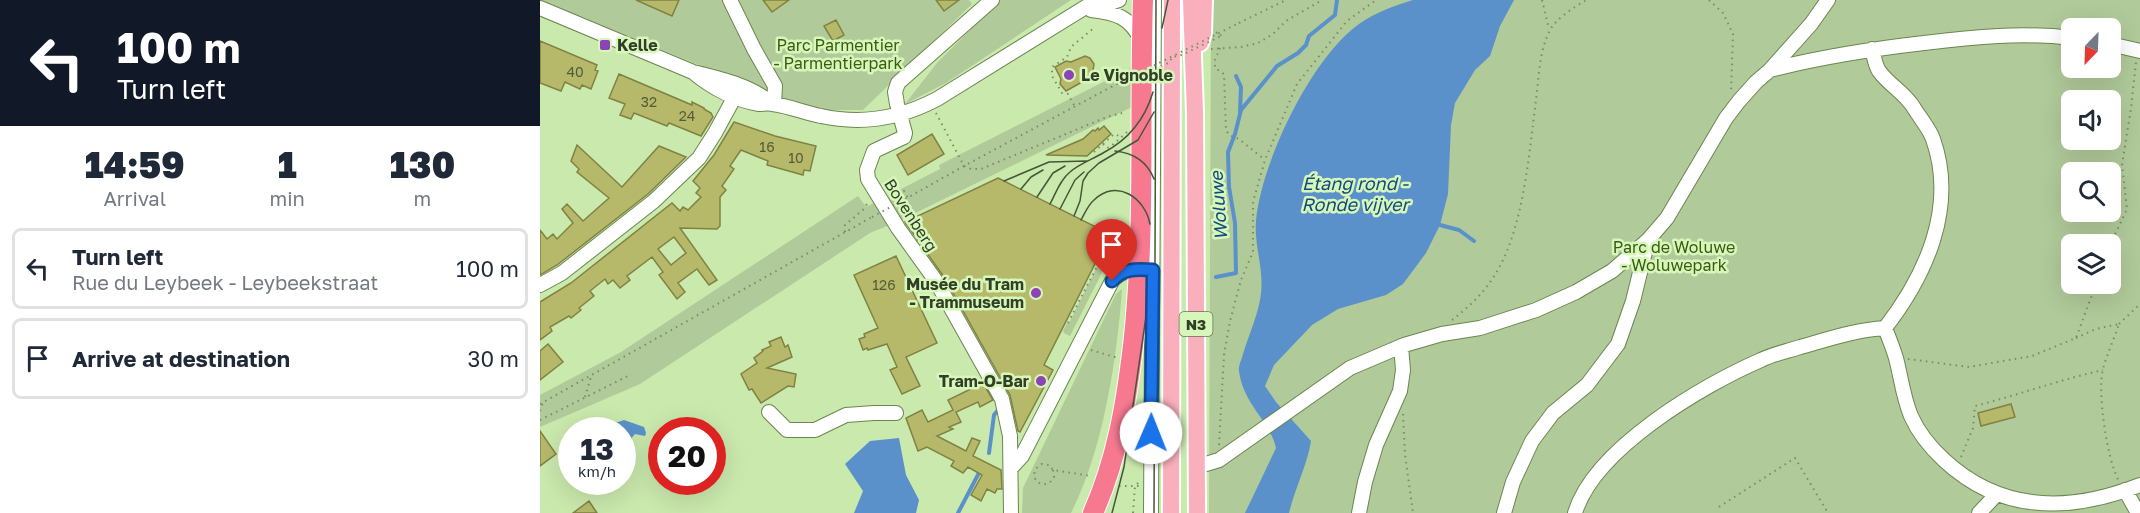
<!DOCTYPE html>
<html lang="en">
<head>
<meta charset="utf-8">
<style>
	:root { --surface:#fff; --page:#f2f2f3; --text:#1f2937; --muted:#747a83; --line:#e0e1e3 }
	body { margin:0; font-family:"Golos Text",sans-serif; background:var(--page); color:var(--text); height:100vh; display:flex; flex-direction:column; font-size:22px; white-space:nowrap }
	* { box-sizing:border-box; margin:0 }
	p { font-size:20px; color:var(--muted) }
	.icon { flex:none; width:33px; height:33px; fill:none; stroke:currentColor; stroke-width:2; stroke-linecap:round; stroke-linejoin:round }
	.map { position:relative; flex:1; overflow:hidden }
	.drawer { display:flex; flex-direction:column; background:var(--surface); width:540px }
	.drawer>* { flex:none }
	.top-card { background:#111827; color:#fff; overflow:hidden }
	.needle { width:39px; rotate:203deg }
	.tools { position:absolute; left:1521px; top:18px; display:grid; gap:12px }
	.tools a { display:grid; place-items:center; width:60px; height:60px; border-radius:9px; background:var(--surface); box-shadow:0 6px 24px #0002; font-size:30px }
	.speed { position:absolute; left:18px; top:417px; display:flex; gap:12px; font-size:30px; font-weight:700; text-align:center }
	.speed>* { display:grid; place-content:center; width:78px; height:78px; border-radius:50%; background:var(--surface); box-shadow:0 6px 24px #0002; line-height:1 }
	.speed small { font-size:15px; font-weight:400 }
	.speed .limit { border:9px solid #d22; background:#fff; color:#111 }
	.pin { position:absolute; display:grid; place-items:center; width:51px; height:51px; color:#fff; margin:-62px -26px; border-radius:50% 50% 50% 0; rotate:-45deg; box-shadow:0 0 6px #0007 }
	.pin .icon { rotate:45deg }
	.me { position:absolute; width:66px; margin:-33px; rotate:1deg; stroke-linejoin:round; filter:drop-shadow(0 0 4px #0008) }
	.turn { display:flex; align-items:center; gap:21px; height:126px; padding:0 18px; font-size:27px }
	.turn .icon { width:78px; height:78px; stroke-width:2.5 }
	.turn b { display:block; font-size:42px; line-height:51px }
	.eta { display:flex; justify-content:space-evenly; align-items:center; height:102px; text-align:center }
	.eta b { font-size:36px; font-weight:800; line-height:42px }
	ul { padding:0; list-style:none }
	li { display:flex; align-items:center; gap:18px; height:81px; margin:0 12px 9px; padding:0 6px; border:3px solid var(--line); border-radius:9px }
	li div { flex:1 }
	li b { display:block; font-size:22px }
	li em { font-style:normal }
	main { display:flex; flex:1; min-height:0 }
	.map>svg:first-child { display:block }
</style>
</head>
<body>
<main>
<section class="drawer">
<div class="top-card">
<div class="turn"><svg class="icon" aria-label="left" viewBox="0 0 24 24"><path d="M17 20v-9H6M10 6l-5 5 5 5"/></svg><div><b>100 m</b>Turn left</div></div>
</div>
<div class="eta">
<div><b>14:59</b><p>Arrival</p></div>
<div><b>1</b><p>min</p></div>
<div><b>130</b><p>m</p></div>
</div>
<ul>
<li><svg class="icon" aria-label="left" viewBox="0 0 24 24"><path d="M17 20v-9H6M10 6l-5 5 5 5"/></svg><div><b>Turn left</b><p>Rue du Leybeek - Leybeekstraat</p></div><em>100 m</em></li>
<li><svg class="icon" aria-label="arrive" viewBox="0 0 24 24"><path d="M6 21V4h12l-3 4 3 4H6"/></svg><div><b>Arrive at destination</b></div><em>30 m</em></li>
</ul>
</section>
<div class="map">
<svg width="1600" height="513" viewBox="0 0 1600 513">
	<rect width="100%" height="100%" fill="#cae9ad"/>
	<path fill="#b0ca9a" fill-rule="evenodd" d="M0 0H429L432 4 323 110H286L244 100Z
		M460 0H531L406 83 365 104 397 63Z
		M673 0H1600V513H669L671 7ZM1532 28H1570V68H1532ZM1532 100H1570V140H1532ZM1532 172H1570V212H1532ZM1532 244H1570V284H1532Z
		M593 67 594 106 359 221 330 233 100 384 0 427V395L81 352 318 196 326 207 400 169 399 165Z
		M579 236 580 237 530 336 524 333 523 331 527 323H529L560 261 565 263Z
		M582 289C577 359 563 451 531 513H482L483 488 576 294Z"/>
	<path fill="#5b91ca" d="M873 0H974L960 26 950 56 935 70 915 103 911 125 908 194 900 225 886 253 863 284 846 295 798 309 772 325 734 365 725 386 736 402 771 441C767 466 755 488 749 513H705L736 448C730 421 703 404 699 371 698 366 702 359 703 354 709 334 719 313 721 293 724 269 714 246 716 221 721 163 771 58 819 24 836 12 854 6 873 0Z
		M84 420 104 427 106 433 105 436 95 434 88 442 83 441 82 430H69L75 423Z
		M359 438 366 475 379 500 376 513H314L323 491 305 464 330 441Z"/>
	<g fill="none" stroke-linecap="round" stroke-linejoin="round">
		<path stroke="#5b91ca" stroke-width="4" d="M696 76 701 87 700 112
			M900 225 919 230 934 241
			M676 277 696 273 695 223 689 187 688 152 695 134 701 110 737 66 758 53 766 45 769 36 795 15 797 0
			M449 453 454 415 458 410
			M418 513 441 469"/>
	</g>
	<path fill="#b6b96a" stroke="#808242" stroke-width="1.5" fill-rule="evenodd" d="M96 0H139L132 16Z
		M223 0H249L232 12Z
		M396 0H419L404 11Z
		M296 20 304 35 293 41 284 26Z
		M0 41 57 65 55 70 58 71 51 89 42 85 40 89 25 82 21 91 0 83Z
		M545 56 550 58 554 64 553 71 549 75 551 77 526 91 520 84 521 79 515 67 526 61 531 62Z
		M79 74 152 105V102L164 108V109L171 113 173 117 161 136 129 123 127 126 94 113 91 119 80 115 85 104 69 98Z
		M194 122 235 136 276 146 270 171 264 170 263 175 227 165 228 161 201 150 190 166 194 169 182 186 186 190 180 197V226L177 229 140 228 177 280 169 285 157 269 138 283 145 292 137 299 119 275 123 272 112 257 87 276 90 280 80 288 73 280 68 284 65 279 50 291 54 296 39 308 41 310 31 318 29 316 10 327 12 331 0 340V302L31 283 132 203 140 211 143 207 148 210 161 197 156 193 160 188 153 181 174 155ZM134 237 146 253 131 265 118 249Z
		M564 126 571 134 547 156 506 155 543 139 553 130 555 131 558 128 559 130Z
		M392 134 404 154 368 175 357 155Z
		M37 145 82 187 119 146 146 157 108 194 17 265 0 275V230L7 239 13 234 17 239 33 223 22 209 27 204 43 221 69 198 37 172 39 169 31 161Z
		M458 178 570 234 504 365 513 370 480 432 478 431 470 395 404 277 365 222Z
		M356 256 397 343 366 357 380 386 362 394 350 370 357 367 347 344 328 350 327 348 323 350 319 339 325 337 324 334 338 328 314 275Z
		M241 337 245 347 248 345 252 357 227 368 256 374 254 387 248 386 221 403 212 389 209 390 201 374 217 363 214 358 223 351 222 350 231 346 229 342Z
		M8 344 23 362 0 380V351Z
		M443 383 453 400 440 407 438 402 416 412 421 422 409 427 413 429 397 436 426 451 432 438 440 441 433 456 461 470 462 489H457L455 493 447 489 441 501 431 495 442 475 428 467 423 473 411 466 414 461 387 447 378 451 366 418 382 410 388 422 413 410 408 400Z
		M1471 404 1475 417 1441 426 1438 413Z
		M0 431 16 454 0 466Z
		M49 501 57 513H33Z"/>
	<g fill="none" stroke-linecap="round" stroke-linejoin="round">
		<g stroke="#6a874f" stroke-width="16">
			<path id="minor" d="M190 0 214 49 235 86 234 104
				M452 0 358 83 355 92 357 104 365 133 364 137 334 151 327 170 328 179 358 228 396 281 462 399 470 436 471 513
				M0 8 153 72C179 78 211 86 231 103
				M554 9 579 0
				M551 10C577 13 590 17 602 41
				M1570 44 1600 51
				M1332 49C1334 56 1335 65 1339 71 1349 85 1365 93 1374 108 1380 118 1389 128 1393 139 1417 207 1386 275 1345 328 1349 338 1353 348 1356 358 1361 377 1363 397 1371 416 1378 432 1391 448 1404 460 1461 513 1529 513 1600 485
				M1230 70C1280 57 1332 49 1384 43 1433 37 1483 32 1532 38
				M153 72C171 87 195 100 219 104 223 104 228 103 232 104 249 106 265 113 281 116 322 125 361 118 397 99L557 0
				M0 285 22 273 114 201 159 158 175 133 200 87
				M229 412 247 430H275L306 415 334 413H356
				M666 464 679 460 810 368 864 345 902 334 940 328 996 310 1036 292 1072 271 1108 240 1127 218 1186 118 1199 101 1216 82 1230 70 1271 24 1288 0
				M471 468 482 456 572 281C582 270 593 269 608 269
				M1585 490 1598 513
				M611 513 614 0
				M819 513 825 482 836 445 860 391 863 370 861 346
				M964 513 973 482 992 441 1013 413 1047 385 1078 344 1093 301 1108 240
				M1035 513C1054 449 1163 385 1221 360 1233 354 1248 351 1260 347 1289 339 1315 330 1345 328
				M1439 513 1455 496"/>
		</g>
		<g stroke="#fff" stroke-width="20">
			<path id="major" d="M651 0 655 113 657 513
				M660 43 663 33 664 0
				M631 513 632 0"/>
		</g>
		<g stroke="#fff" stroke-width="22">
			<path id="highway" d="M553 513C577 459 586 404 593 346 606 231 599 115 603 0"/>
		</g>
		<path stroke="#788e65" stroke-width="2" stroke-dasharray="1.5 4.5" stroke-linecap="butt" d="M1002 0 1009 29
			M1169 0 1183 13 1193 34 1191 92
			M699 23 746 0
			M676 33 679 32 681 36
			M680 48 675 60V68L684 74 686 130 689 135 699 139 725 160
			M671 49 701 47 718 43 733 34 746 21 782 0
			M534 105 528 94 522 93 512 76V67L527 57 531 47 555 27
			M396 113 424 166 431 169H441L567 117 586 112
			M563 144 567 148 570 147 587 132
			M554 152 574 134 582 137
			M353 197 364 191 368 198
			M360 202 424 166 571 87
			M305 232V225L324 209 328 202
			M1570 245 1587 209 1582 165 1591 108 1596 62
			M912 320C929 307 945 292 956 273 984 227 989 153 996 100 999 77 999 53 1009 32 1014 20 1035 6 1047 0
			M528 323 580 222 583 223 578 233 586 236
			M1579 324 1600 304
			M1536 338 1556 329 1579 324C1574 339 1567 354 1563 369 1557 392 1567 460 1579 481
			M551 350 578 358
			M1368 359 1429 367 1492 356 1536 338 1556 284
			M45 397 51 377
			M0 404 332 217
			M0 411 3 402
			M863 414 865 454 873 513
			M0 420 88 376
			M679 445 684 355 690 321 701 280 713 252V202L725 160 757 84 807 21 836 0
			M1421 457 1433 428 1435 406C1478 395 1519 380 1563 370
			M513 470 514 477C510 485 503 486 496 481 493 474 494 468 502 464L509 465 513 470 551 476
			M579 486H600
			M1179 507 1255 458 1288 513
			M593 513 595 486 599 482"/>
		<use href="#minor" stroke="#fff" stroke-width="14"/>
		<use href="#major" stroke="#faafbc" stroke-width="16"/>
		<use href="#highway" stroke="#f77990" stroke-width="20"/>
		<path stroke="#455538" stroke-width="1.5" d="M622 28 628 0
			M575 151C594 153 607 161 614 179
			M464 181 509 162 547 161
			M481 189 491 177 503 170
			M497 197 513 173 525 166
			M510 204C516 193 520 180 530 172 539 164 553 159 563 153 588 140 605 119 613 92
			M520 209 535 180 544 172
			M534 216 540 201 543 181 548 173 559 163 598 140 614 112
			M541 220C545 213 548 205 554 200 577 178 605 198 610 224
			M572 513 584 467 609 296
			M614 513 616 0"/>
		<path stroke="#788e65" stroke-width="2" stroke-dasharray="1.5 4.5" stroke-linecap="butt" d="M589 83 630 62 632 57 642 55 681 36
			M571 87 699 23
			M332 217 360 202"/>
	</g>
	<g fill="none" stroke-linecap="round" stroke-linejoin="round">
		<g stroke="#114b97" stroke-width="15">
			<path id="route" d="M572 281C583 268 596 269 613 270L611 433"/>
		</g>
		<use href="#route" stroke="#1a73e8" stroke-width="10"/>
	</g>
	<g fill="#8b43b6" stroke="#d7f7ba" stroke-width="2">
		<rect x="59" y="39" width="12" height="12" rx="3"/>
		<circle cx="529" cy="75" r="6"/>
		<circle cx="496" cy="293" r="6"/>
		<circle cx="501" cy="381" r="6"/>
	</g>
	<g text-anchor="middle" dominant-baseline="central" stroke-width="5" stroke-linejoin="round" paint-order="stroke">
		<g font-size="14" fill="#535e38">
			<text x="35" y="71">40</text>
			<text x="109" y="101">32</text>
			<text x="147" y="115">24</text>
			<text x="227" y="146">16</text>
			<text x="256" y="157">10</text>
			<text x="344" y="284">126</text>
		</g>
		<rect fill="#d7f7ba" stroke="#647653" stroke-width="1.5" x="639.5" y="312" width="33" height="24" rx="4.5"/>
		<g font-size="15" font-weight="bold" fill="#323f27">
			<text x="656" y="324">N3</text>
		</g>
		<g font-size="16" font-weight="bold" fill="#323f27" stroke="#d7f7ba" text-anchor="start">
			<text x="77" y="45">Kelle</text>
			<text x="541" y="75">Le Vignoble</text>
			<text x="484" y="284" text-anchor="end">Musée du Tram<tspan x="484" dy="18">- Trammuseum</tspan></text>
			<text x="489" y="381" text-anchor="end">Tram-O-Bar</text>
		</g>
		<g font-size="16" fill="#3a5a10" stroke="#d7f7ba">
			<text x="298" y="45">Parc Parmentier<tspan x="298" dy="18">- Parmentierpark</tspan></text>
			<text x="1134" y="247">Parc de Woluwe<tspan x="1134" dy="18">- Woluwepark</tspan></text>
		</g>
		<g font-size="16" fill="#323f27" stroke="#d7f7ba">
			<text transform="translate(371 215) rotate(57)">Bovenberg</text>
		</g>
		<g font-size="18" font-style="italic" fill="#104b80" stroke="#d7f7ba">
			<text x="815" y="183">Étang rond -<tspan x="815" dy="21">Ronde vijver</tspan></text>
			<text transform="translate(678 206) rotate(-94)">Woluwe</text>
		</g>
	</g>
</svg>
<div class="tools">
<a><svg class="needle" viewBox="-14 -14 28 28"><path d="M0-13l5 13h-10z" fill="#e53935"/><path d="M0 13l5-13h-10z" fill="#747a83"/></svg></a>
<a><svg class="icon" aria-label="sound" viewBox="0 0 24 24"><path d="M4 9h4l5-4v14l-5-4H4zM17 9q2 3 0 6"/></svg></a>
<a><svg class="icon" aria-label="search" viewBox="0 0 24 24"><circle cx="10" cy="10" r="6"/><path d="M15 15l6 6"/></svg></a>
<a><svg class="icon" aria-label="layers" viewBox="0 0 24 24"><path d="M12 4l9 5-9 5-9-5zM3 14l9 5 9-5"/></svg></a>
</div>
<div class="speed"><div>13<small>km/h</small></div><div class="limit">20</div></div>
<div class="pin" style="left:572px;top:281px;background:#d93025"><svg class="icon" aria-label="arrive" viewBox="0 0 24 24"><path d="M6 21V4h12l-3 4 3 4H6"/></svg></div>
<svg class="me" style="left:611px;top:433px" viewBox="-20 -20 40 40"><circle r="19" fill="#fff"/><path d="M0-13L10 11 0 6-10 11z" fill="#1a73e8"/></svg>
</div>
</main>
</body>
</html>
